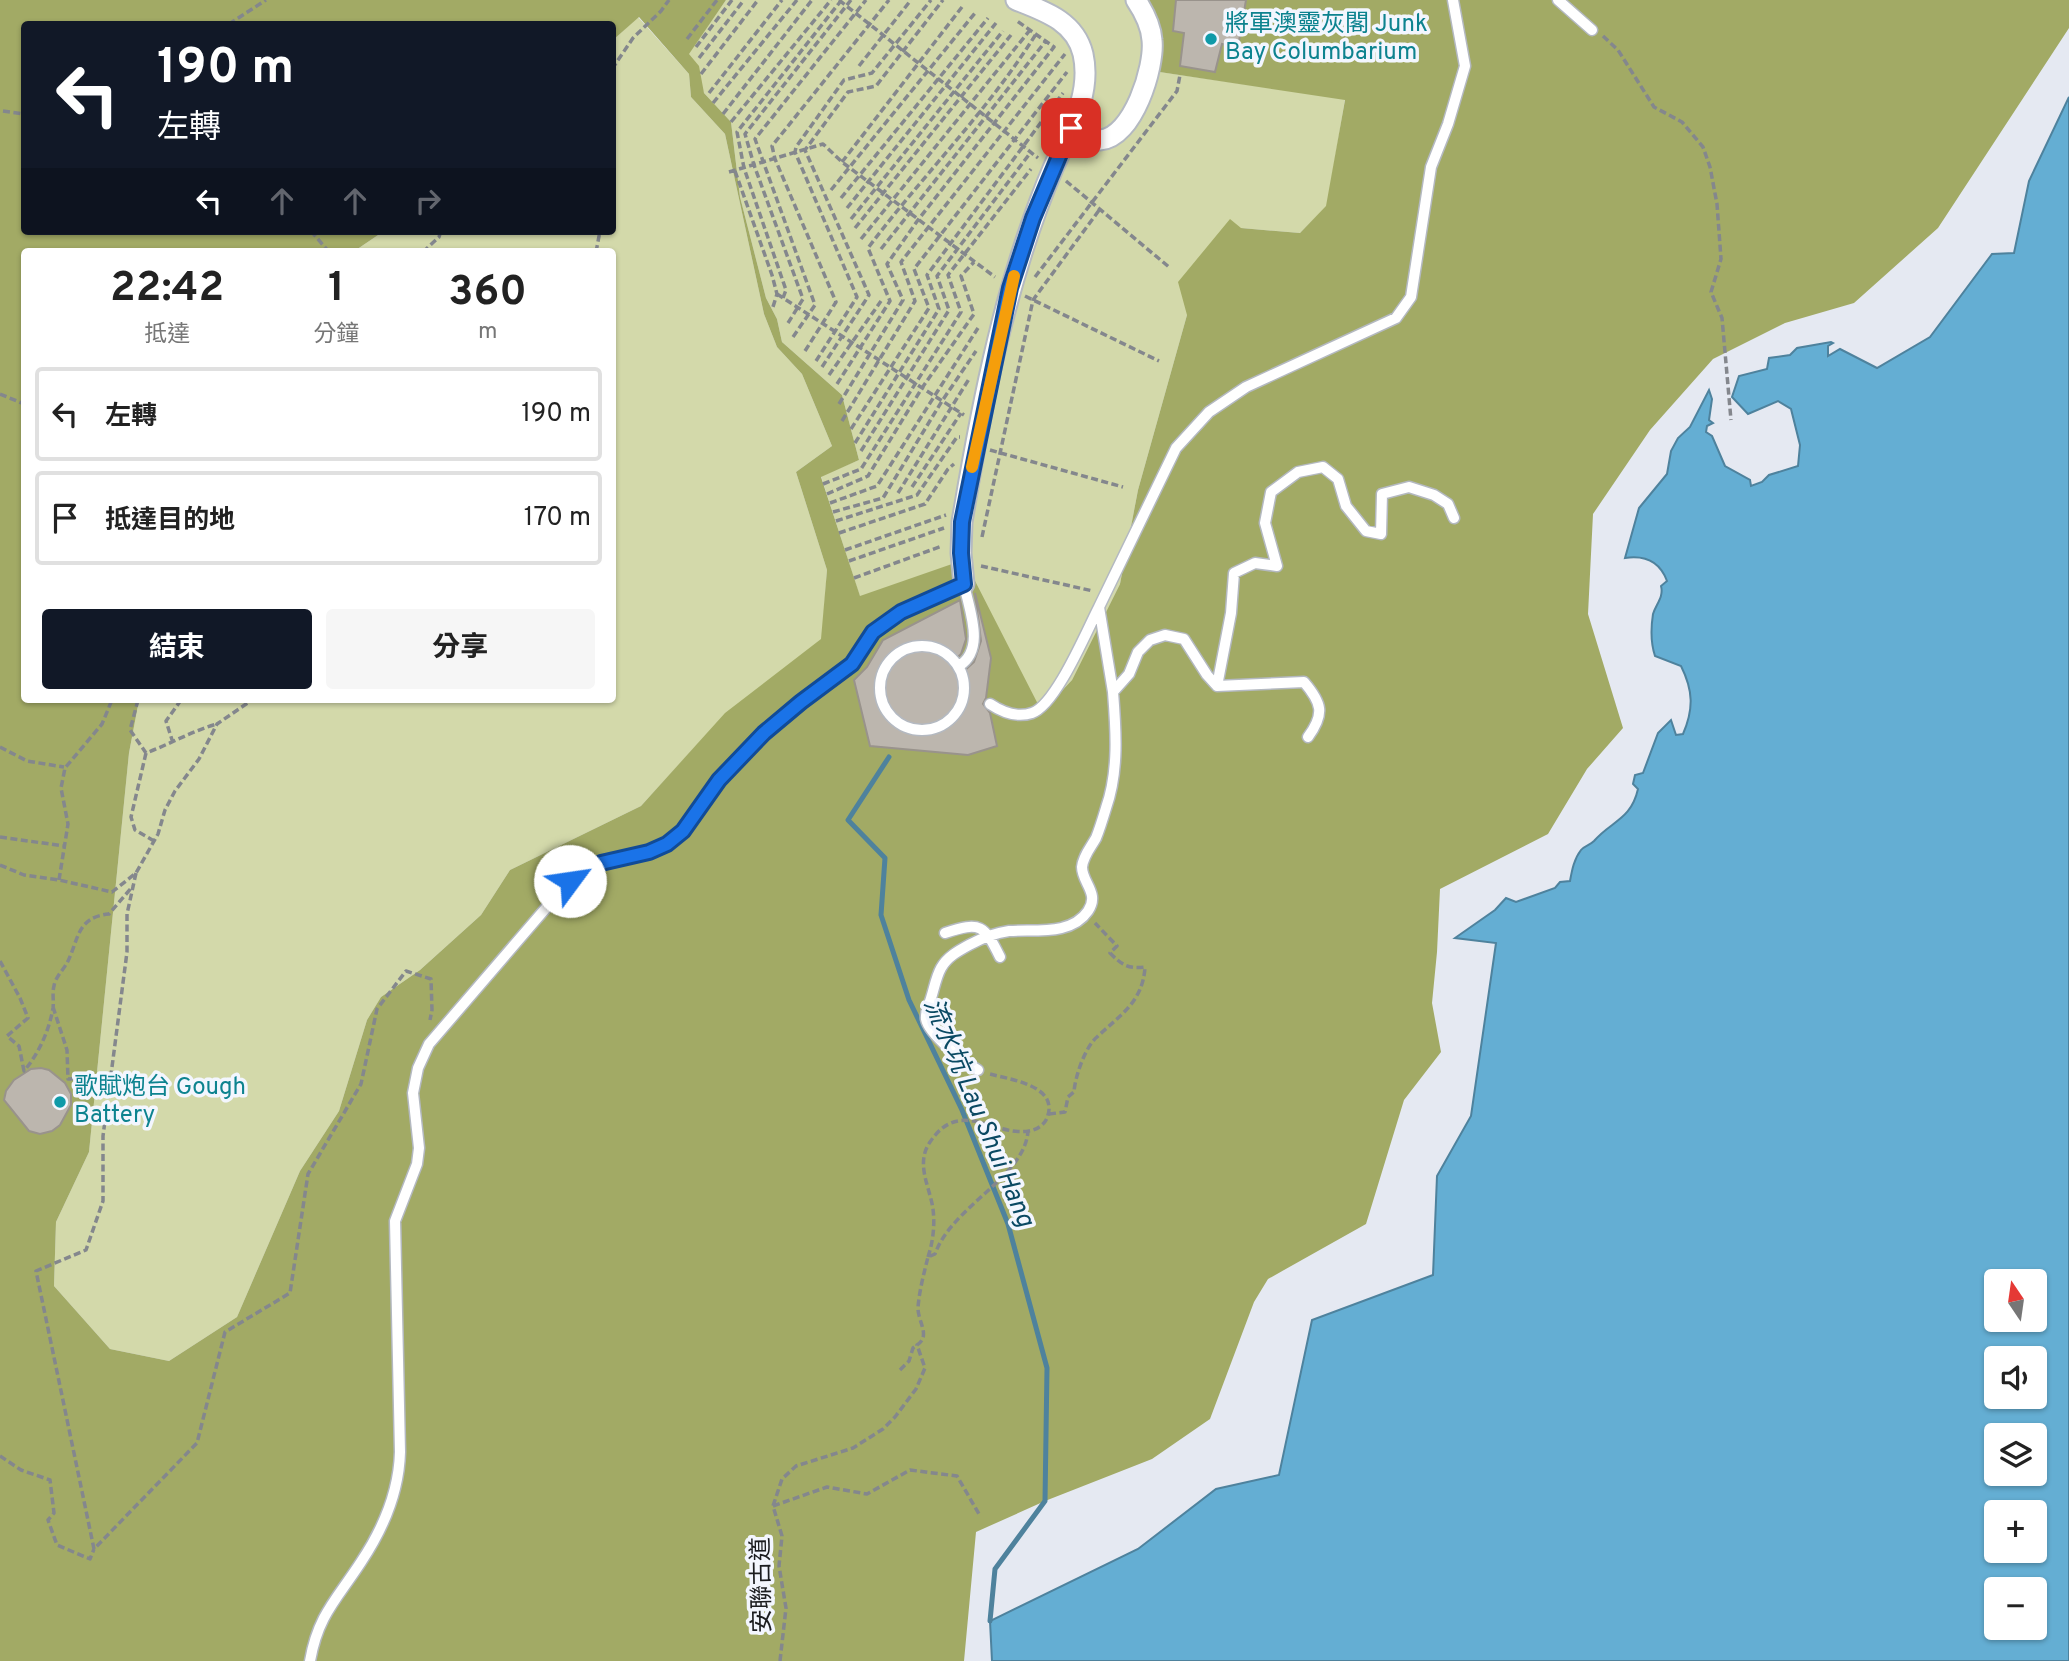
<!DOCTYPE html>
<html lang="zh-TW">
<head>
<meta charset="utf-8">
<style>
	:root { --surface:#fff; --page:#f6f6f6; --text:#222; --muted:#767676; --line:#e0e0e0; --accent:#111827 }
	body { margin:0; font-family:Overpass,"Noto Sans TC",sans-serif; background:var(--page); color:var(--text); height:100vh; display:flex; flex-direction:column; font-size:26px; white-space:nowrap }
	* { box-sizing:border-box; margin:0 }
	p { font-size:23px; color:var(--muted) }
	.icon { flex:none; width:38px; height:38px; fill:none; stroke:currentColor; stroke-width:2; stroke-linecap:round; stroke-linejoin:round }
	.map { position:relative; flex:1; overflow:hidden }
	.details { position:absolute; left:21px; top:248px; width:595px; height:455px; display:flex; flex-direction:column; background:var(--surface); border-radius:7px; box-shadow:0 2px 5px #0004 }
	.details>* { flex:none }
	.top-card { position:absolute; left:21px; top:21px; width:595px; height:214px; border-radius:7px; box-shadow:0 2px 5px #0004; background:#111827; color:#fff; overflow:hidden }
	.needle { width:46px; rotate:347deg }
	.fabs { position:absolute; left:1984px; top:1269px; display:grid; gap:14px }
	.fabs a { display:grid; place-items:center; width:63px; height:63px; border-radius:7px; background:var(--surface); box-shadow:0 2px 5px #0004; font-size:35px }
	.pin { position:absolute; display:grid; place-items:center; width:60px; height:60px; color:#fff; margin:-30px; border-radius:14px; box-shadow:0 4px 10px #0006 }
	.me { position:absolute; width:77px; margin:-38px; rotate:59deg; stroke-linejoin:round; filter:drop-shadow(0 0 5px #0008) }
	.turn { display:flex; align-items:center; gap:24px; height:147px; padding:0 21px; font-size:32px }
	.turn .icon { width:91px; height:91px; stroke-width:2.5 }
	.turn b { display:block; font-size:49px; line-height:60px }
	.lanes { display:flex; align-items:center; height:66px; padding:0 21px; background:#0003; justify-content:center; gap:35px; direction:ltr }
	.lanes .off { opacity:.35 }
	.eta { display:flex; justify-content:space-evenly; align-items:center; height:119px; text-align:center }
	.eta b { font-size:42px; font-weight:700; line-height:49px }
	.primary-button { display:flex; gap:14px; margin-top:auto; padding:14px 21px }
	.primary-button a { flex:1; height:80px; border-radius:7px; background:var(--accent); color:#fff; font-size:28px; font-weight:700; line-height:80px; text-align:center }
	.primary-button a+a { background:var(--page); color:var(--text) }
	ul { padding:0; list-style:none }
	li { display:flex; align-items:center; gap:21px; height:94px; margin:0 14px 10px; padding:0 7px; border:4px solid var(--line); border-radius:7px }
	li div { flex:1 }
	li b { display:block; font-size:26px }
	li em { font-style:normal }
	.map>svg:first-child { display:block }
</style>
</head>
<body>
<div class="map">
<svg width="2069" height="1661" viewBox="0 0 2069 1661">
	<rect width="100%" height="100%" fill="#e5e9f2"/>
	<path fill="#d3d9aa" d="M726 0H1135L1153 71 1345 99 1327 206 1300 233 1241 228 1187 315 1138 490 1120 584 1072 680 1042 712 952 565 860 597 821 476 859 460 842 395 782 342 777 319 766 298 740 197 731 122 704 93 688 54Z
		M638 17 689 74 691 97 725 134 764 314 777 347 802 374 832 446 796 472 827 570 822 639 725 714 641 806 510 870 481 915 420 970 381 997 367 1020 339 1111 300 1171 237 1317 169 1361 110 1349 54 1286 56 1222 89 1152 129 753 139 700H612V252H353L384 231H612L613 40Z"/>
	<path fill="#a2aa65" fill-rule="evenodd" d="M0 0H726L689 54 699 66 704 93 731 122 740 197 766 298 777 319 782 342 842 395 859 460 821 477 860 596 952 564 973 577 1042 712 1072 680 1120 584 1138 490 1187 315 1178 282 1230 219 1241 228 1300 233 1326 206 1345 100 1153 71 1135 0H2069V28L1938 228 1854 303 1785 323 1713 359 1650 430 1593 514 1588 614 1623 728 1587 769 1548 834 1440 889 1437 952 1432 1003 1441 1052 1404 1100 1366 1224 1268 1279 1254 1302 1210 1419 1152 1459 1045 1501 976 1532 964 1661H0ZM639 17 689 74 691 97 725 134 764 314 777 347 802 374 832 446 796 472 827 570 821 639 725 713 641 806 510 870 481 915 420 970 381 997 367 1020 339 1111 300 1171 237 1317 169 1361 110 1349 54 1286 56 1222 89 1152 129 753 139 700H24V252H353L384 231H24V24H612L613 40Z"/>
	<path fill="#64aed3" stroke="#4e829d" stroke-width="2" fill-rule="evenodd" d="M2069 97V1661H992L990 1621 1138 1549 1216 1489 1279 1475 1312 1320 1433 1275 1437 1176 1471 1116 1496 943 1455 938 1495 910 1506 898 1516 902 1555 888 1560 882 1570 881C1572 870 1574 859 1581 850 1584 846 1590 845 1594 841 1611 821 1631 820 1638 789L1633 784 1635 775 1643 773 1658 733 1671 720 1676 735 1683 734C1694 709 1693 690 1681 666L1655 656C1651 644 1651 627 1653 614 1656 604 1664 597 1661 586L1667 581C1660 562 1645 555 1625 558L1639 508 1667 474 1671 451 1678 438 1690 427 1709 390 1712 399 1709 420 1713 423 1707 426 1706 432 1712 436 1725 466 1750 480 1751 486 1762 482 1769 475 1798 466 1800 445 1791 409 1778 401 1748 414 1732 397 1739 376 1767 369 1769 358 1790 355 1797 348 1831 342 1833 343 1828 346V356L1840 349 1877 368 1930 337 1992 254 2014 253 2029 181ZM1997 1281H2035V1320H1997ZM1997 1358H2035V1396H1997ZM1997 1435H2035V1474H1997ZM1997 1512H2035V1550H1997ZM1997 1589H2035V1628H1997Z"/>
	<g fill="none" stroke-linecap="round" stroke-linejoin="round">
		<path stroke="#4e829d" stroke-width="5" d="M889 757 848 820 885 858 881 915 909 1000 962 1110 1008 1224 1047 1368 1045 1501 995 1569 990 1621"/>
	</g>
	<path fill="#bcb6ae" stroke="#99938c" stroke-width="2" d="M1176 0H1246L1238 47 1222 44 1215 72 1180 66 1184 33 1173 31Z
		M975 593 991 658 986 698 983 704 990 713 997 746 968 755 870 746 854 680 867 667 883 640 960 600 966 639 961 654 954 661 952 667 956 673 963 672 974 662 981 641Z
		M41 1068 49 1070 65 1083 71 1094V1105L60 1125 52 1131 40 1134 29 1131 4 1100 6 1091 14 1080 31 1069Z"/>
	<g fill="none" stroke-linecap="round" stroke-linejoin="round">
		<g stroke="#b4b9c1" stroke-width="13">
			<path id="service" d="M1558 0 1592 30
				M1099 607 1176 448 1209 412 1246 387 1396 318 1411 297 1431 167 1448 124 1465 66 1453 0
				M880 688a42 42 0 1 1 84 0a42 42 0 1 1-84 0Z
				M1217 686 1304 682C1322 703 1325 714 1308 737
				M990 704C1002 712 1017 718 1032 713 1056 705 1087 630 1099 607L1113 692 1129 674 1138 652 1150 640 1165 635 1184 639 1207 675 1217 686 1231 613 1234 573 1255 563 1277 566 1265 523 1271 492 1298 472 1323 467 1338 479 1346 506 1366 531 1381 534 1382 494 1409 487 1434 495 1448 504 1454 518
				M945 933C981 921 984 925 1000 957
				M978 1070C965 1062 929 1035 926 1019 925 1012 929 1005 931 998 934 989 936 977 941 968 947 957 958 951 969 945 982 938 994 933 1009 931 1035 929 1071 936 1088 911 1100 893 1082 883 1082 867 1083 856 1091 847 1096 838 1100 828 1103 818 1106 808 1119 771 1116 730 1113 692
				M310 1661C318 1615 337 1599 361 1562 383 1529 399 1491 400 1452L395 1221 417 1164 419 1148 413 1093 418 1068 429 1044 564 887 601 863 649 852 667 844 683 831 719 780 764 733 801 702 852 664 873 632 901 612 964 584C969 610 986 649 959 666"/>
		</g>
		<g stroke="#b4b9c1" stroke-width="23">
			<path id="minor" d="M1071 128C1080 133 1089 141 1100 140 1133 138 1155 67 1152 40 1151 25 1144 12 1136 0
				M964 584 961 553 962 522C982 401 1006 278 1054 166 1070 130 1092 94 1083 54 1075 21 1044 11 1016 0"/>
		</g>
		<path stroke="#84878d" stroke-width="3.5" stroke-dasharray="7 3.5" stroke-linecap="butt" d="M839 0 1038 158
			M229 24 266 0
			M1603 36 1618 50 1654 107 1682 122 1703 147 1710 167 1717 204 1721 259 1711 292 1722 318 1731 420
			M687 39 717 0
			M696 47 732 0
			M699 58 744 0
			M859 66 911 0
			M612 69 633 38 661 11 669 0
			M701 74 758 0
			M709 93 782 0
			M713 103 797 0
			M3 111 24 114
			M723 114 812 0
			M731 122 831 0
			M842 162 962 7
			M735 171 772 275 777 294 772 310
			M729 172 823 144 842 162 995 277
			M1066 181 1169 267
			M831 190 975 13
			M841 198 988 18
			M847 208 996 23
			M851 219 1003 31
			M855 228 1011 35
			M311 231 329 252
			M861 239 1030 30
			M881 249 1045 42
			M423 252 439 237 441 231
			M596 252 600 231
			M1035 277 1177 91 1180 75
			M777 294 964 415
			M1025 296 1159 361
			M783 298 786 290 744 168 737 132 840 2
			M788 323 803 299 754 165 745 134 851 0
			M793 337 815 305 755 139 866 0
			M805 351 836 302 775 159 772 146 889 0
			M816 361 857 297 795 152 796 147 844 80 872 73 931 0
			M822 367 869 295 805 150 848 92 876 86 943 0
			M829 375 881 301
			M837 384 890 301 868 248C922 176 988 111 1036 34
			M0 394 24 404
			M839 404 903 300 887 264 918 220 1054 47 1017 21
			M842 421 915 301 901 262 1065 54
			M851 429 929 308 914 269 1067 72
			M855 443 939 309 927 275 1063 93
			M990 450 1123 487
			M861 451 949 310 937 276 1031 152
			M823 484 861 469 961 312 948 275 1031 169
			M912 487 961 413
			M898 493 969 379
			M827 494 868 476 922 388 974 314 961 276 974 262
			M830 503 877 486 978 328
			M833 512 883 498 942 401 976 351
			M836 521 917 495 957 437H960
			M839 533 925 504 948 469 954 464
			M982 537 1033 300 1100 209
			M845 550 946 515
			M849 561 944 528
			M981 566 1093 591
			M854 578 942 546
			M138 700 130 730 146 753C170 744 192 731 217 724
			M173 743 166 721 181 700
			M0 747 27 761 64 767
			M146 753 131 817 135 830 154 841
			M0 837 64 846
			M0 865 24 875 59 880 112 892 136 873 158 834 165 810 175 791 199 759 217 724 252 700
			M136 873 127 914V952L103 1136V1201L86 1250 36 1271 94 1549 197 1443 225 1332 290 1293 308 1174 361 1084 377 1009 406 971 431 979 432 1010 430 1020
			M59 880 68 824 61 788 65 768 102 724 112 700
			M0 961 20 998 28 1018 7 1036 19 1046 24 1071C39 1053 49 1031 53 1008 54 1001 52 993 54 986 55 978 63 970 67 963 79 940 76 917 109 914L133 886
			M53 1007 67 1050 68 1079 111 1078
			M1049 1114 1065 1112 1068 1097 1074 1092C1075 1077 1085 1047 1097 1037 1120 1015 1143 1002 1145 967 1128 969 1122 965 1110 953L1117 946 1095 923
			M928 1257C933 1242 935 1225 933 1209 930 1187 915 1164 930 1142 960 1097 994 1137 1029 1131 1037 1130 1046 1124 1048 1115 1057 1085 1008 1079 990 1074
			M900 1370 909 1361 913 1348 917 1345
			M0 1456 21 1470 50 1480 54 1513 48 1520 57 1545 90 1559 94 1549
			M773 1506 827 1487 867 1494 910 1470 957 1476 979 1514
			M780 1661 786 1608 779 1566 782 1536 773 1506 782 1479 796 1466 853 1448 883 1429 895 1417 916 1389 925 1368 917 1345C931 1336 918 1322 918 1308 919 1292 924 1273 928 1257L935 1254C952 1206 1025 1177 1028 1131"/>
		<use href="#service" stroke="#fff" stroke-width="10"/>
		<use href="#minor" stroke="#fff" stroke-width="19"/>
	</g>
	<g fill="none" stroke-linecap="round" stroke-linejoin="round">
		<g stroke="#114b97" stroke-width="18">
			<path id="route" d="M570 881 601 863 649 852 667 844 683 831 719 780 764 733 801 702 852 664 873 632 901 612 964 584 961 553 962 522 1010 288 1033 218 1071 128"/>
		</g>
		<use href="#route" stroke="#1a73e8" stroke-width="12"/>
		<path stroke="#f59e0b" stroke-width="12" d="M972 467 1014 276"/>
	</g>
	<g fill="#0f9aa8" stroke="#f3f6fe" stroke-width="2.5">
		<circle cx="1211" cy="39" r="7"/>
		<circle cx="60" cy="1102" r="7"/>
	</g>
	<g text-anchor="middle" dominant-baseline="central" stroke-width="7" stroke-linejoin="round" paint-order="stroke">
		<g font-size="24" fill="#0d838f" stroke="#f3f6fe" text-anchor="start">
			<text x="1225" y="25">將軍澳靈灰閣 Junk<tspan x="1225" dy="28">Bay Columbarium</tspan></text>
			<text x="74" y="1088">歌賦炮台 Gough<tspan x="74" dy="28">Battery</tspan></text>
		</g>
		<g font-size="24" fill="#1b1c1f" stroke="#f3f6fe">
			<text transform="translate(763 1585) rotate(-91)">安聯古道</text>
		</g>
		<g font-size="26" font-style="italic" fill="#0a4963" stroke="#f3f6fe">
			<text transform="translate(978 1113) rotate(67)">流水坑 Lau Shui Hang</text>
		</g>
	</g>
</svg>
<div class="fabs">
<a><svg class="needle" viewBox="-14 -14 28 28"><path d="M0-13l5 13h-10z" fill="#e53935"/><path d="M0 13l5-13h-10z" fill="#767676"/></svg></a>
<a><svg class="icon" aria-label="sound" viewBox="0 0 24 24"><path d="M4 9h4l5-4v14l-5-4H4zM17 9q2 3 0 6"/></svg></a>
<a><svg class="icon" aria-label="layers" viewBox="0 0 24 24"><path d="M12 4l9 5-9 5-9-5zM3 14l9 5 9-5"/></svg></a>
<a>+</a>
<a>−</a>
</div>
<div class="pin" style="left:1071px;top:128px;background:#d93025"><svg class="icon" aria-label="arrive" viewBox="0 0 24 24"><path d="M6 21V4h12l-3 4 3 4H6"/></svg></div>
<svg class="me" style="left:570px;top:881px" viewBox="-20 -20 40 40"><circle r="19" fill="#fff"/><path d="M0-13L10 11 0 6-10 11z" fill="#1a73e8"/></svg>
<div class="top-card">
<div class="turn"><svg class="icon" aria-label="left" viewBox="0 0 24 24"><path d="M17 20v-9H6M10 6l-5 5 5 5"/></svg><div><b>190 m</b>左轉</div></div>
<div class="lanes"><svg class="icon" aria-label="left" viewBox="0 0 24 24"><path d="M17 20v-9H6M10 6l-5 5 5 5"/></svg><svg class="icon off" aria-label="ahead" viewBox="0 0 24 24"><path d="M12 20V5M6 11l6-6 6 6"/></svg><svg class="icon off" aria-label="ahead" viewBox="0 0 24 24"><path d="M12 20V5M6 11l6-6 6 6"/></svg><svg class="icon off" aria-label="right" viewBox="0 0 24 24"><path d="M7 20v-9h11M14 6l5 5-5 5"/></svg></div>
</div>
<section class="details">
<div class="eta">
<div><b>22:42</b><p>抵達</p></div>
<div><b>1</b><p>分鐘</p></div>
<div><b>360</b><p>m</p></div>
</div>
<ul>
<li><svg class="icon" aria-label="left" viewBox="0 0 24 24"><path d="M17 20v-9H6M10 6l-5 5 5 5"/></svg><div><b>左轉</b></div><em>190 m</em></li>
<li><svg class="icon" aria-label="arrive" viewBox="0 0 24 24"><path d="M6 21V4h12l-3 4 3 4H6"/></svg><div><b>抵達目的地</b></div><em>170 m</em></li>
</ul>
<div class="primary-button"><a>結束</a><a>分享</a></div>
</section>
</div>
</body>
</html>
